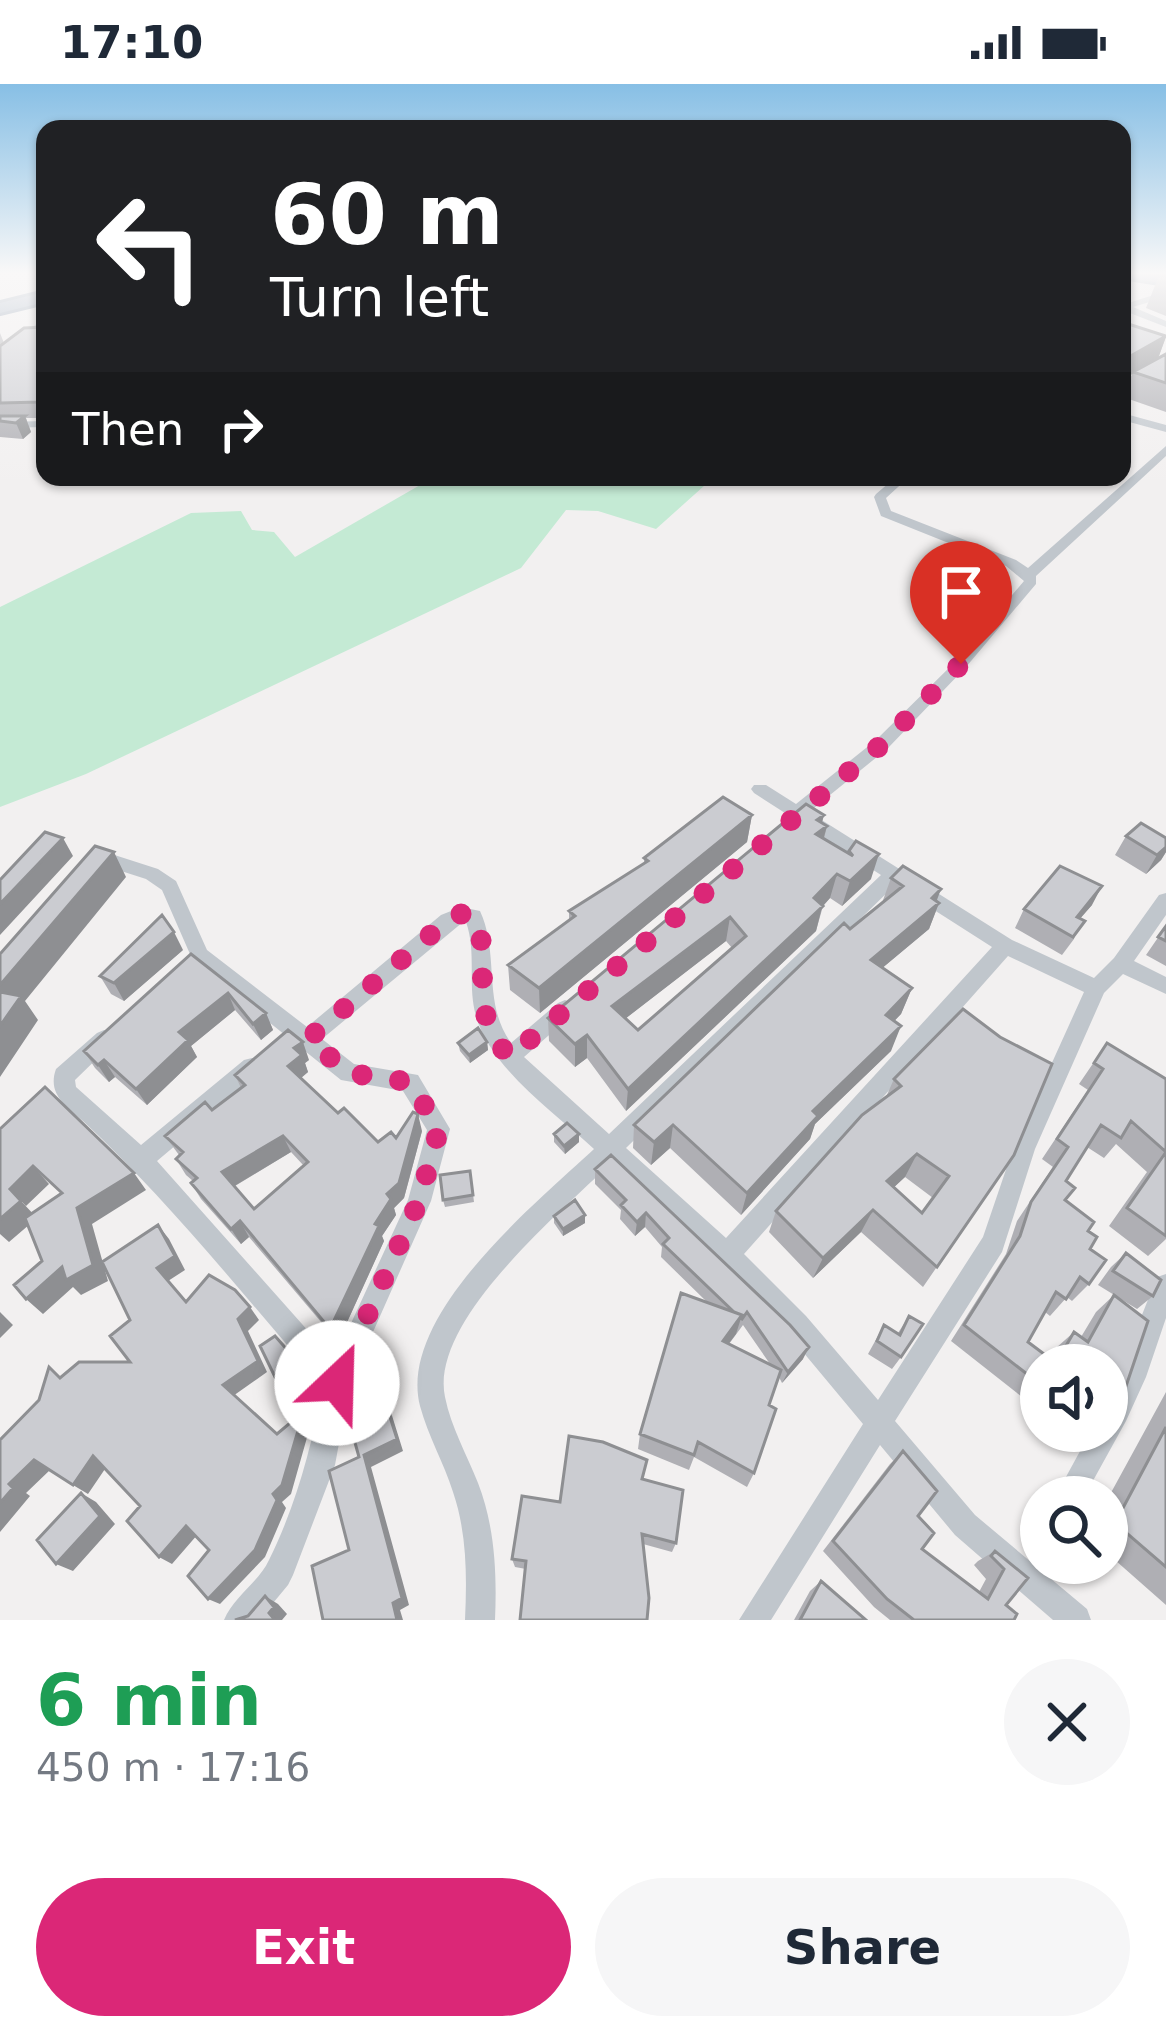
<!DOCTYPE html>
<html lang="en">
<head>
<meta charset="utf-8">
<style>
	:root { --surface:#fff; --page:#f6f6f7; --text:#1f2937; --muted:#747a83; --accent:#db2777 }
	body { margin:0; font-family:"DejaVu Sans",sans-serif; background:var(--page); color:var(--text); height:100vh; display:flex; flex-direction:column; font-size:45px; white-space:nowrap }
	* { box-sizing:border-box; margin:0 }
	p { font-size:39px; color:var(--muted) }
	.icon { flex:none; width:66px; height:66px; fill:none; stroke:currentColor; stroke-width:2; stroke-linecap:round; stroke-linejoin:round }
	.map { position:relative; height:1536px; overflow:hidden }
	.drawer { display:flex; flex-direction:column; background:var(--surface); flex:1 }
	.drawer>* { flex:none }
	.top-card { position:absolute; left:36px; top:36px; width:1095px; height:366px; border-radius:24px; box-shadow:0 3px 9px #0004; background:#202124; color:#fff; overflow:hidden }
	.controls { position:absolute; left:1020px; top:1260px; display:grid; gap:24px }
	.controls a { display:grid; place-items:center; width:108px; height:108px; border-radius:50%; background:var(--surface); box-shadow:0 3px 9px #0004; font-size:60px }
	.pin { position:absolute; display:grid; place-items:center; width:102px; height:102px; color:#fff; margin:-123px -51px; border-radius:50% 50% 50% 0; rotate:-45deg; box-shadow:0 0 12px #0007 }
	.pin .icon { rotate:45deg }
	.me { position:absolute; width:132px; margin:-66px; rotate:24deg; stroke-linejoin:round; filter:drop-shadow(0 0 9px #0008) }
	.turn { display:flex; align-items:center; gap:42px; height:252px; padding:0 36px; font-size:54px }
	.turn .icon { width:156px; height:156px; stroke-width:2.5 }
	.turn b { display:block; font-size:84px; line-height:102px }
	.then { display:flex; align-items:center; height:114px; padding:0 36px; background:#0003; gap:24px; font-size:45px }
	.round { display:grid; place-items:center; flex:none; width:126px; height:126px; border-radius:63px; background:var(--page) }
	.head { display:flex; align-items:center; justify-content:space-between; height:204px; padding:0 36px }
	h1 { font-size:72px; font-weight:800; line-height:90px; color:#1e9e55 }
	.button { display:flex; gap:24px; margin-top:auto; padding:24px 36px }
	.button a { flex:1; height:138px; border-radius:72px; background:var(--accent); color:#fff; font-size:48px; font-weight:800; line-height:138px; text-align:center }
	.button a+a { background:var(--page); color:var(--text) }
	.status { display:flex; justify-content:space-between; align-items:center; height:84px; padding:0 60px; background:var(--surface); direction:ltr }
	.status svg { height:33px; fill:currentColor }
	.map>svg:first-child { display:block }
</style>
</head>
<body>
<div class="status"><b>17:10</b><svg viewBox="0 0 49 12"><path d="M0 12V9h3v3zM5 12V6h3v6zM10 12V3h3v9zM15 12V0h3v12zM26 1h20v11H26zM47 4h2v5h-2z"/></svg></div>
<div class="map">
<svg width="1166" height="1536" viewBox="0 0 1166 1536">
	<rect width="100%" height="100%" fill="#f2f0f0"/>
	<path fill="#c4ead4" d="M434 393H714L656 445 598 427 566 426 521 484 86 690 0 723V523L191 429 241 427 252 446 274 448 295 473Z"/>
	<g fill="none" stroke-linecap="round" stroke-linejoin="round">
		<g stroke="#798ca3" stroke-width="6">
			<path id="highway" d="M1122 187 1166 190V200L1122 193Z
				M45 208V218L0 229V219Z"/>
		</g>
		<path fill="#c0c6cc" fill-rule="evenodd" d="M1166 207V213L1133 223 1166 237V243L1122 226V221Z
			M45 233V241L0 278V270Z
			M1166 277V284L1122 309V301Z
			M1122 329 1166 341V348L1122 336Z
			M45 337V343L0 344V338Z
			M1166 362V372L1036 492V500L966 583 888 664 809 728 1012 856 1094 894 1114 874 1159 811 1166 809V831L1134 877 1166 893V910L1123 890 1104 909 1035 1065 1002 1168 895 1337 975 1431 1087 1525 1091 1536H1053L955 1451 880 1361 771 1536H739L863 1340 788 1250 718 1180 610 1080C560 1129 429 1237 445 1313 451 1343 467 1371 478 1399 495 1443 497 1490 495 1536H465C467 1493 467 1449 453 1408 444 1379 428 1352 420 1322 397 1232 535 1120 594 1065 554 1028 491 985 476 932 467 901 477 869 466 838H463L322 955 354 980 418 991 450 1045 431 1117 350 1300 335 1381 293 1491 288 1501 259 1536H224C234 1512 259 1498 269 1476 297 1419 311 1364 323 1303 245 1213 170 1118 83 1037 66 1022 47 1010 56 985L97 949 104 946 111 949 114 955 111 961 75 996 76 1003 141 1061 244 976 252 974 260 976 263 983 260 990 157 1077 334 1276 408 1116 427 1046 403 1007 341 996 193 877 162 806 146 795 93 778 90 773 93 768 99 766 158 785 176 797 207 866 307 943 441 831 461 823 480 827C500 870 482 919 511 959L558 919 565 916 572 919 575 925 572 931 524 973 609 1050 881 791 797 737H785L782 733 785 729 754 709 751 705 754 701H766L796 720 876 656 956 577 1024 497 1006 482 881 432 874 413 876 410 896 393H909L886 414 891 427 1016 476 1028 484ZM895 801 992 863 726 1154 626 1064ZM1008 872 1084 908 1013 1065 983 1153 878 1316 806 1232 744 1170Z
			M1166 1190V1234L1146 1293 1126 1337 1084 1413H1055L1091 1347H1107V1319L1157 1193Z"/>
		<use href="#highway" fill="#8ea1b8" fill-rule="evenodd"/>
	</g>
	<path fill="#afafb4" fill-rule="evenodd" d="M1166 191V232L1146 224 1158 194Z
		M1122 238 1166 252 1158 275 1166 270V328L1123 313 1132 290 1125 294 1122 302Z
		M45 243V334H26L31 348 23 355 0 353V249L4 259Z
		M752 731 747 758 540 929 510 906 508 881 569 836V827L644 779V774Z
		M824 731 822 739 827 742 824 755 871 795 842 822 830 814 823 822 816 847 626 1027 587 974 575 983 549 957 548 934ZM726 857 732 864 638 946 626 934Z
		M1126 752 1166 754V768L1161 776 1146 790 1115 771Z
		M891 794 939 819 929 845 882 884 912 904 901 930 894 937 891 967 815 1040 810 1055 741 1131 670 1064 651 1081 633 1064 634 1041 850 845 882 819Z
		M1092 821 1080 834 1074 855 1062 871 1015 844 1024 825Z
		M1166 842V882L1146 871Z
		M183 866 124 917 111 910 100 892Z
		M191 870 266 929 273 946 261 956 235 926 191 962 197 973 147 1021 115 993 109 998 95 984 84 967Z
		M487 958 488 966 470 979 460 967 458 959Z
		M1107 959 1166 995V1155L1148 1172 1109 1142 1147 1088 1116 1060 1104 1074 1087 1063 1066 1097 1065 1116 1088 1147 1090 1165 1089 1200 1072 1217 1067 1213 1050 1232 1045 1228 1028 1258 1050 1274 1056 1264 1074 1248 1081 1253 1096 1228 1114 1211 1122 1314 1041 1281V1328L951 1257 1006 1170 1017 1137 1053 1083 1042 1075 1088 1006 1079 1000Z
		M309 976 305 979 308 988 301 994 338 1029 378 1058 422 1047 404 1114 394 1124 396 1131 382 1152 384 1157 338 1258 249 1153 241 1160 201 1115 191 1099 193 1097 186 1091 176 1075 179 1071 165 1052 212 1026 241 1004 235 991ZM291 1068 304 1082 254 1125 235 1102Z
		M894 995 1014 1071 923 1203 861 1148 813 1194 769 1148 776 1127 886 1013ZM905 1093 933 1114 922 1129 894 1103Z
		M554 1050H579V1058L565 1070 554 1058Z
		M611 1071 803 1275 782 1299 779 1293 769 1321 754 1389 747 1403 694 1373 689 1386 638 1365 640 1350 707 1218 661 1173 662 1163 645 1143 635 1152 620 1135 621 1126 595 1100V1085ZM743 1241 770 1280 729 1260Z
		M470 1087 474 1118 445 1123 443 1116Z
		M585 1131V1139L563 1152 554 1139V1132Z
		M1126 1169 1153 1212 1137 1225 1098 1201 1111 1183Z
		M909 1232 901 1273 892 1285 868 1270 884 1241 898 1249Z
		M1166 1308V1521L1107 1469V1416Z
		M1065 1347H1096L1080 1358Z
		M903 1367 918 1432 922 1465 979 1508 986 1495 974 1481 978 1477 995 1467 1028 1494 1006 1521 1014 1536H890L874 1523 823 1467 890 1380Z
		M643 1395 676 1459 672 1468 643 1460 526 1485 515 1483 512 1475 560 1418Z
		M821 1497 866 1536H794L810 1507Z"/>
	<path fill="#8e8f92" d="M1166 253 1157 277 1125 294 1129 273Z
		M25 332 31 348 23 355 16 339Z
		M752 731 747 758 540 929 539 904Z
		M824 731 819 748 827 742 820 767 810 775 817 736Z
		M63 754 73 772 0 851V820Z
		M1166 763V768L1161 776 1146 790 1157 771Z
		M114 768 126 793 25 917 38 936 0 993V901Z
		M879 770 871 795 842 822 850 797Z
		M837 790 830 814 822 823 816 847 626 1027 628 1005Z
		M1102 802 1092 821 1066 851 1077 833Z
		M941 805 934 824 939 819 929 845 862 901 871 876Z
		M730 833 726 857 612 945V922Z
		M174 848 183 866 124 917 114 899Z
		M912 904 901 930 876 956 886 931Z
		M228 909 235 926 191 962 197 973 147 1021 136 1005 179 948Z
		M266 929 273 946 261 956 253 940Z
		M901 942 891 967 815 1040 810 1055 741 1131 747 1109 813 1027Z
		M587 951V974L575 983V960Z
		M303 958 309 976 305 979 308 988 295 999 288 982 294 964Z
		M487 958 488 966 470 979 469 971Z
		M104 976 115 993 109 998 98 981Z
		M418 1030 422 1047 404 1114 394 1124 396 1131 382 1152 384 1157 338 1258 330 1245Z
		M673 1041 670 1064 651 1081 654 1058Z
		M579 1050V1058L565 1070 564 1062Z
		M283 1052 291 1068 231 1104 222 1088Z
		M917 1070 905 1093 876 1120 887 1097Z
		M33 1082 49 1100 26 1122 10 1105Z
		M134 1089 146 1106 92 1140 108 1197 81 1211 73 1203 43 1230 26 1215 77 1124Z
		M21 1117 37 1134 9 1158 0 1150V1135Z
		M873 1126 861 1148 813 1194 823 1174Z
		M646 1129 645 1143 635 1152 637 1138Z
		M585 1131V1139L563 1152V1145Z
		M240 1137 249 1153 241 1160 231 1145Z
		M158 1141 169 1155 185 1186 168 1197 157 1184Z
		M250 1223 259 1236 248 1247 267 1288 233 1312 223 1301 238 1235Z
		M0 1228 13 1241 0 1254Z
		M742 1231 736 1250 717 1275 723 1257Z
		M809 1263 803 1275 782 1299 788 1288Z
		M297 1277 305 1289 283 1304 275 1293Z
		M378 1295 385 1309 403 1367 371 1383 409 1521 400 1526 403 1536H397L393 1519 364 1371Z
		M300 1340 308 1350 291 1410 282 1418 286 1424 265 1473 220 1520 208 1515 273 1410Z
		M93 1372 107 1382 88 1410 73 1401Z
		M34 1376 50 1386 26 1409 30 1412 0 1448V1419L9 1400Z
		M81 1409 96 1418 115 1440 73 1487 56 1480Z
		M186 1442 198 1450 172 1480 159 1473Z
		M265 1512 278 1520 287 1530 282 1536H275L269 1529Z"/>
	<path fill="#cbccd1" stroke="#8e8f92" stroke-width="3" fill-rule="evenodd" d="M1122 238 1166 252 1129 273 1128 287 1122 285Z
		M45 243V315L41 318 0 319V262L24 244Z
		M1166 270V299L1133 288Z
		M0 332H25L16 339 0 337Z
		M723 713 752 731 539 904 508 881 575 832 569 827 648 777 644 774Z
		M806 720 824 731 817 736 827 742 816 750 853 772 849 767 856 757 879 770 850 797 837 790 814 814 823 822 628 1005 587 951 575 960 548 934ZM730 833 746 852 638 946 612 922Z
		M1141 739 1166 754V763L1157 771 1126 752Z
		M45 748 63 754 0 820V796Z
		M95 762 114 768 0 901V870Z
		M903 782 941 805 932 814 939 819 871 876 912 904 886 931 901 942 813 1027 818 1032 747 1109 673 1041 654 1058 634 1041 844 839 850 845 903 802 891 794Z
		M1060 782 1102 802 1077 833 1085 837 1073 853 1024 825Z
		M162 831 174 848 114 899 100 892Z
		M1166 842V857L1158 853Z
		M191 870 266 929 253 940 228 909 179 948 188 956 136 1005 104 976 98 981 84 967Z
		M0 908 21 912 0 942Z
		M963 925 1000 953 1052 980 1014 1071 937 1183 873 1126 823 1174 776 1127 862 1031 901 1002 894 995ZM917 1070 949 1092 922 1129 887 1097Z
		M478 944 487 958 469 971 458 959Z
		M288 946 303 958 294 964 302 971 288 982 338 1029 344 1024 378 1058 391 1048 396 1054 413 1028 418 1030 399 1099 387 1110 391 1115 375 1140 379 1142 330 1245 240 1137 231 1145 191 1099 197 1094 176 1075 183 1068 165 1052 205 1018 212 1026 245 1001 235 991ZM283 1052 308 1078 254 1125 222 1088Z
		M1107 959 1166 995V1152L1127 1124 1166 1068 1131 1037 1121 1054 1101 1041 1066 1097 1075 1104 1065 1116 1094 1138 1088 1147 1097 1153 1090 1165 1106 1176 1089 1200 1080 1193 1066 1215 1056 1208 1028 1258 1056 1279 1074 1248 1088 1258 1114 1211 1148 1237 1122 1314 1107 1334V1281H1041V1301L964 1241 1020 1152 1031 1118 1068 1063 1057 1055 1103 985 1094 979Z
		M45 1003 134 1089 77 1124 93 1181 66 1196 62 1183 26 1215 14 1201 42 1177 25 1134 62 1109 33 1082 10 1105 21 1117 0 1135V1045Z
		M567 1039 579 1050 564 1062 554 1050Z
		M611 1071 790 1241 809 1263 788 1288 747 1228 742 1235 740 1234 742 1231 734 1228 663 1160 669 1154 646 1129 637 1138 621 1121 626 1116 595 1085Z
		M470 1087 473 1111 443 1116 440 1091Z
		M575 1116 585 1131 563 1145 554 1132Z
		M158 1141 175 1172 157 1184 186 1218 209 1191 235 1206 250 1223 238 1235 258 1277 223 1301 277 1350 296 1334 300 1340 282 1401 273 1410 277 1416 255 1466 208 1515 188 1492 209 1466 186 1442 159 1473 127 1437 140 1422 93 1372 73 1401 34 1376 9 1400 13 1404 0 1419V1356L39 1316 49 1283 60 1294 79 1278H130L110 1252 130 1236 102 1178Z
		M1126 1169 1161 1196 1153 1212 1113 1187Z
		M681 1209 742 1231 723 1257 781 1286 769 1321 776 1325 754 1389 698 1358 694 1371 640 1350Z
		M909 1232 923 1240 901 1273 877 1257 884 1241 900 1251Z
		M275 1252 297 1277 275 1293 260 1262Z
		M378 1295 397 1355 364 1371 402 1514 393 1519 397 1536H323L312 1482 349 1466 329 1387 359 1373 342 1312Z
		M1166 1343V1483L1115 1439Z
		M569 1352 603 1358 647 1376 642 1395 683 1406 676 1459 642 1450 649 1514 647 1536H520L526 1477 512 1475 522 1412 560 1418Z
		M903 1367 937 1407 918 1432 934 1449 922 1465 988 1515 1004 1485 991 1472 995 1467 1028 1494 1006 1521 1017 1530 1014 1536H914L887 1515 833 1457Z
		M81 1409 100 1432 56 1480 37 1456Z
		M821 1497 866 1536H800Z
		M265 1512 274 1523 269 1529 275 1536H235L248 1532Z"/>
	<linearGradient id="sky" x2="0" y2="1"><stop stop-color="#87bfe5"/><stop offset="0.47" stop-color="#f9f8f8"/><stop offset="1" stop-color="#f9f8f8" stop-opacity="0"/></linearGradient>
	<rect width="1166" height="402" fill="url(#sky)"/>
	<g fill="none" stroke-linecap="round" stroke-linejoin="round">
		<path stroke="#db2777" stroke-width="21" stroke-dasharray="0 37.8" d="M337 1299 419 1117 439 1045 410 998 349 989 308 955 448 836 461 830 473 832C498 882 461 916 509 973L882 660 961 580"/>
	</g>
</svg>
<div class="controls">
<a><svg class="icon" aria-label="sound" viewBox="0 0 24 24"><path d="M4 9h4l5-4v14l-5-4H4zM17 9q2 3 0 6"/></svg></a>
<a><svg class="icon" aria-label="search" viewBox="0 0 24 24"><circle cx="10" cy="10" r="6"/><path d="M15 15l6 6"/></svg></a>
</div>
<div class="pin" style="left:961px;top:580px;background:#d93025"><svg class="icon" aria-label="arrive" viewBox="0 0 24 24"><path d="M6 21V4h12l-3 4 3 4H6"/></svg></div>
<svg class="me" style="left:337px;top:1299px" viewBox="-20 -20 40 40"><circle r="19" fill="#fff"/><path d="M0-13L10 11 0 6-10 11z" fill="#db2777"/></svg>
<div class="top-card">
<div class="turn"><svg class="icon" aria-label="left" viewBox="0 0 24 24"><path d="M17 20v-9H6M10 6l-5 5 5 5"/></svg><div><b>60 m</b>Turn left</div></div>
<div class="then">Then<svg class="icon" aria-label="right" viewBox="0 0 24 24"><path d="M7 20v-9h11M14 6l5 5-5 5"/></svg></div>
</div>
</div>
<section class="drawer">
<div class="head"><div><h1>6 min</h1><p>450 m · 17:16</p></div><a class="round"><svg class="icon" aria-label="close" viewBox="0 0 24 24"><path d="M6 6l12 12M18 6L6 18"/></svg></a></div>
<div class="button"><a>Exit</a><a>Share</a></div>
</section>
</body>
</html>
